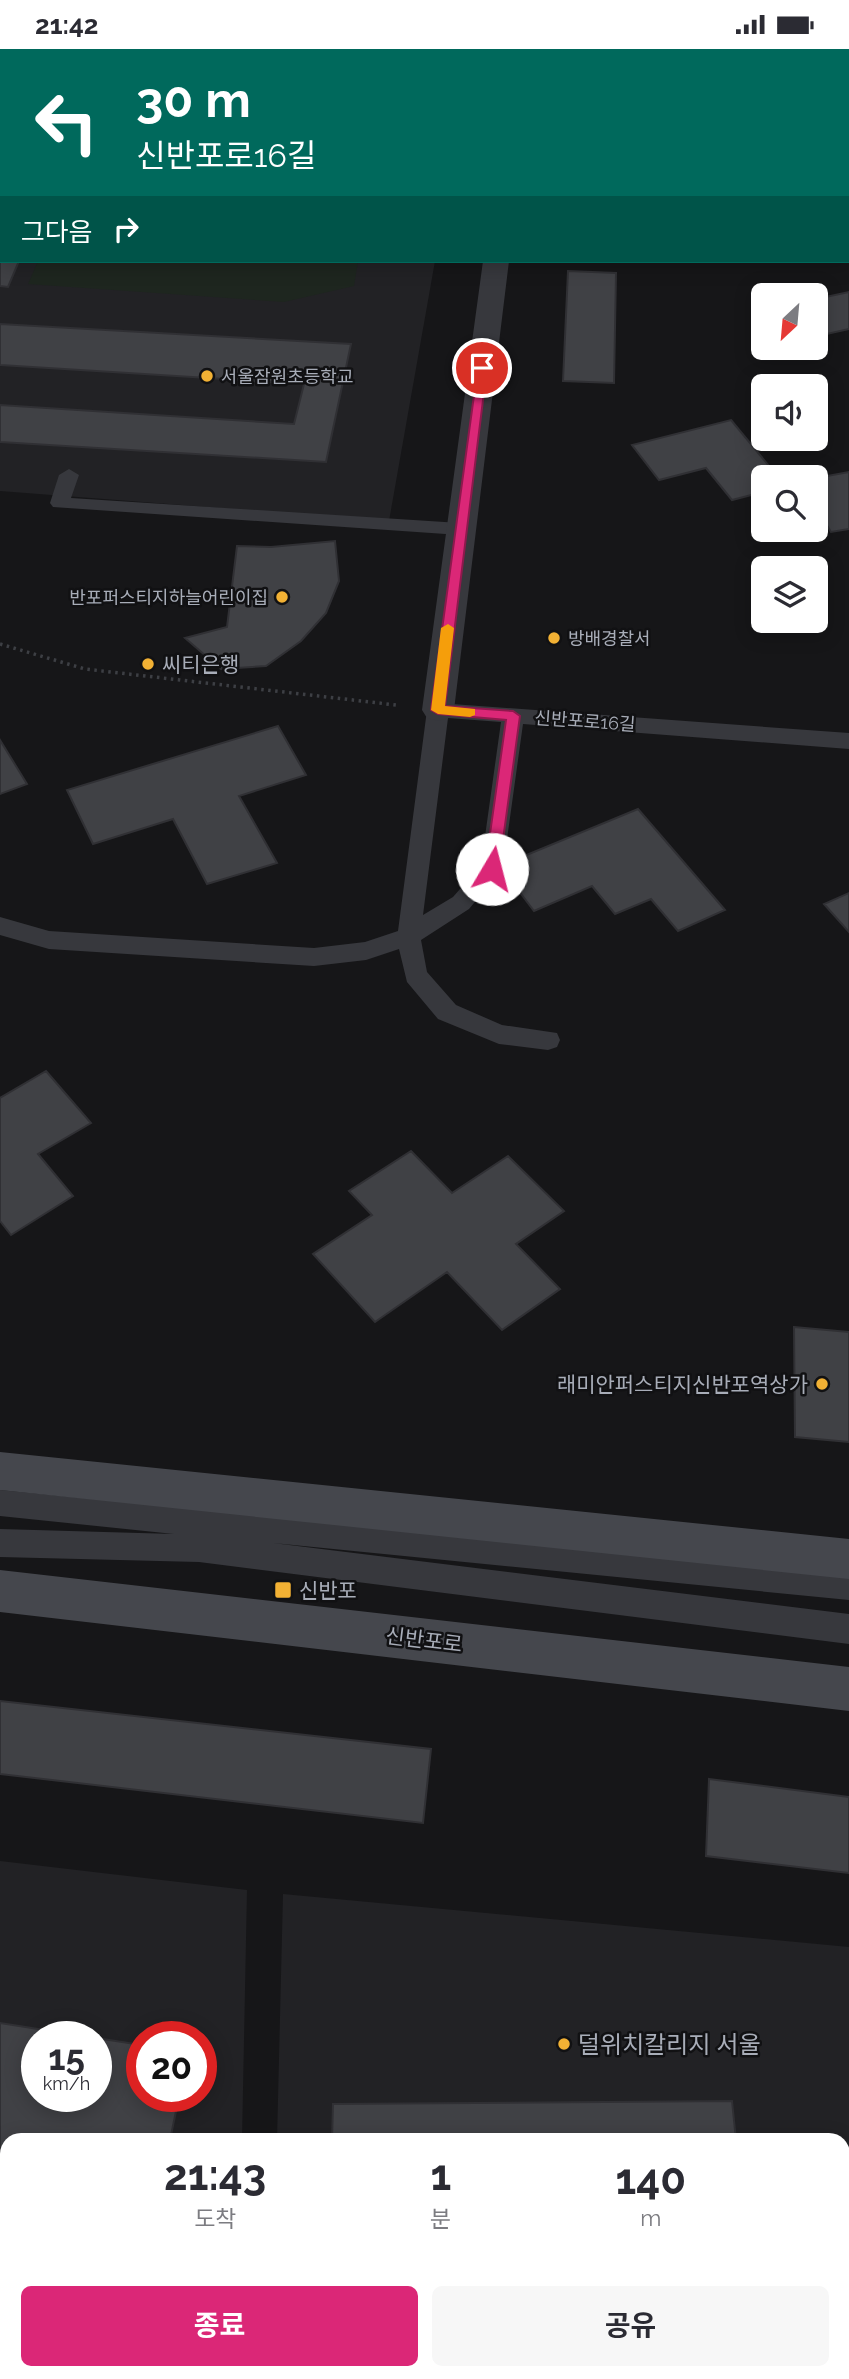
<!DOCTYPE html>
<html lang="ko">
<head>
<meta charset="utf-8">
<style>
	:root { --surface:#fff; --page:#f7f7f7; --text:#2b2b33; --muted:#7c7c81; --accent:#db2777 }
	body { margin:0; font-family:Raleway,"Noto Sans KR",sans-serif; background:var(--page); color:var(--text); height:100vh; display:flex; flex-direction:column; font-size:26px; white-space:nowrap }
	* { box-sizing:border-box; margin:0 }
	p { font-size:23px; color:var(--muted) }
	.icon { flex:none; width:38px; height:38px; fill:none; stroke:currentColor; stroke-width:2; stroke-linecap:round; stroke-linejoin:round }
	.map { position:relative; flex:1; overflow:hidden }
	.drawer { position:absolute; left:0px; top:2084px; width:850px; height:247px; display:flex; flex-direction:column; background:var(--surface); border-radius:21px 21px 0 0; box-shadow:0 4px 18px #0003 }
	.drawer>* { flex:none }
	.banner { position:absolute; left:0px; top:0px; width:850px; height:214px; box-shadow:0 4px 18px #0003; background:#00695c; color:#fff; overflow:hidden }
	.needle { width:46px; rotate:206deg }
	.controls { position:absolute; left:751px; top:234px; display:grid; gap:14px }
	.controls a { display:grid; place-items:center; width:77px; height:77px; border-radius:10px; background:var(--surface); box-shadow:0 4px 18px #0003; font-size:35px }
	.speed { position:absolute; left:21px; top:1972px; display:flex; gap:14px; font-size:35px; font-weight:700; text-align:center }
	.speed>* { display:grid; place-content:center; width:91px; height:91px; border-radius:50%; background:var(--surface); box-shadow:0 4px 18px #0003; line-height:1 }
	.speed small { font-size:18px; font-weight:400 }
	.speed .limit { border:10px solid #d22; background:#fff; color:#111 }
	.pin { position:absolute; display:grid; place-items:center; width:60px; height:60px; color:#fff; margin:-30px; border:4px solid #fff; border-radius:50%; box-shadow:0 2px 7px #0007 }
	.me { position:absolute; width:77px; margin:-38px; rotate:8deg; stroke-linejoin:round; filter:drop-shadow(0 0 5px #0008) }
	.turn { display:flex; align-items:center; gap:24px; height:147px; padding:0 21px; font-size:32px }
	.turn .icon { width:91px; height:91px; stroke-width:2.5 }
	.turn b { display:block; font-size:49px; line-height:60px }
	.then { display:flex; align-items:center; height:66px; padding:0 21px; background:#0003; gap:14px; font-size:26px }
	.eta { display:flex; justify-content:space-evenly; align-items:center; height:119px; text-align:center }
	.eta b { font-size:42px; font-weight:700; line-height:49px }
	.cta { display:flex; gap:14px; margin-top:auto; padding:14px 21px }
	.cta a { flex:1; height:80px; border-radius:10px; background:var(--accent); color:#fff; font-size:28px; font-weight:700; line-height:80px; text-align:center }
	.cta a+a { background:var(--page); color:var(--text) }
	.status { display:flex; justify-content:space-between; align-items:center; height:49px; padding:0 35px; background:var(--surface); direction:ltr }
	.status svg { height:19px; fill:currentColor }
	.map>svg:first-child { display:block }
</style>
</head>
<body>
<div class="status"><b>21:42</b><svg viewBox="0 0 49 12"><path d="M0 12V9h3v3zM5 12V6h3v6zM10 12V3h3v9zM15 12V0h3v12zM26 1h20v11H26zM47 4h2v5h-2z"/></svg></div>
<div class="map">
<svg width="849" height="2330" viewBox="0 0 849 2330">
	<rect width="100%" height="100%" fill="#161618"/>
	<path fill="#222225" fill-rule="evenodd" d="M0 75 2 212H435L389 472 0 442Z
		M0 1812 247 1841 242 2091H7V2324H237V2330H0ZM37 1988H96V2048H37ZM142 1988H201V2048H142Z
		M283 1845 849 1898V2330H271V2324H844V2091H277Z"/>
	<path fill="#1e261f" d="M38 212H358L354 237 284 253 28 235Z"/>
	<path fill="#404145" stroke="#303034" stroke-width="2" d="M0 118 2 212H19L8 238 0 237Z
		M568 222 616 224 614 334 563 332Z
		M849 243V280L827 285 816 273V250Z
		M0 275 351 295 326 413 0 393V356L294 375 304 335 0 316Z
		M731 371 779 429H763V443L732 451 706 419 659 431 632 396Z
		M849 423V480L831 483 816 458V429Z
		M335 492 339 532 326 564 301 592 266 617 221 620 185 589 227 578 237 497 271 498Z
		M278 677 306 726 239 747 277 814 207 835 173 770 93 795 67 741Z
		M0 691 27 735 0 745Z
		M638 760 725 861 678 882 651 850 615 865 592 837 534 862 500 817Z
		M849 844V883L824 855Z
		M46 1022 91 1074 38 1105 73 1147 11 1186 0 1172V1049Z
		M411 1102 452 1144 508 1107 564 1162 516 1195 560 1240 502 1281 447 1223 375 1273 313 1205 372 1166 349 1142Z
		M794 1278 849 1283V1393L795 1388Z
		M0 1652 431 1700 423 1774 0 1725Z
		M709 1730 849 1748V1824L706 1807Z
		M0 1974 89 1988H37V2048H96V1989L142 1996V2048H179L170 2091H7V2204L0 2203Z
		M732 2052 736 2091H332L333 2055Z
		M328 2324H695L696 2330H328Z"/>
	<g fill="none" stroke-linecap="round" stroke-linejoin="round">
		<path stroke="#3d3f44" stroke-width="3.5" stroke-dasharray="2.5 4.5" stroke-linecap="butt" d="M0 595 85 620 396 656"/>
		<path fill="#37383d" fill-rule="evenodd" d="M69 420 79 426 71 449 460 474 467 476 470 480 467 484 460 486 53 458 50 454 59 426Z
			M438 654 849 684V700L523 675 503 819 469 860 421 891 427 923 456 956 502 976 557 984 560 991 557 998 548 1001 499 995 438 970 407 933 399 900 366 911 314 917 49 900 0 886V868L49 882 314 899 365 893 398 882 427 661 430 656ZM448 669 501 673 481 816 453 848 423 866Z
			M0 1441 849 1523V1551L273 1494 849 1565V1595L199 1513 0 1508V1480L174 1485 0 1467Z"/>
		<path fill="#37383d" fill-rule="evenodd" d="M517 0H539V2H517Z
			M483 212H509L454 661 449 669 438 672 427 669 422 661Z"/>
		<path fill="#45474d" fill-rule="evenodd" d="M0 1403 849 1490V1530L0 1441Z
			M0 1521 849 1618V1662L0 1563Z"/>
	</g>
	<path fill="#db2777" stroke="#8e194d" stroke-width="2" d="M478 317 487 319 445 657 513 662 520 667 499 820 492 825 485 820 506 671 438 665 431 661Z"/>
	<path fill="#f59e0b" d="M448 575 454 579 445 657 475 660V666L470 668 438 665 431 661 441 579Z"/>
	<g fill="#f2b134" stroke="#111113" stroke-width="2.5">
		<circle cx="207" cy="327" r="7"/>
		<circle cx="282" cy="548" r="7"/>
		<circle cx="554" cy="589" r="7"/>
		<circle cx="148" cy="615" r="7"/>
		<circle cx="822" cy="1335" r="7"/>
		<rect x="274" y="1532" width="18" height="18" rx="3.5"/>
		<circle cx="564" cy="1995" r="7"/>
	</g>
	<g text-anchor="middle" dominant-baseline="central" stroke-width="5" stroke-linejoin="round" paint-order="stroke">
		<g font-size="18" fill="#a8adb8" stroke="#111113" text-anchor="start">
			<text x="221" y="327">서울잠원초등학교</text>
			<text x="268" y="548" text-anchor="end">반포퍼스티지하늘어린이집</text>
			<text x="568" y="589">방배경찰서</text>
		</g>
		<g font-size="18" fill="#a8adb8" stroke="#111113">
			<text transform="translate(585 672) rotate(4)">신반포로16길</text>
		</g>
		<g font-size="21" fill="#a8adb8" stroke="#111113" text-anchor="start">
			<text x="162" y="615">씨티은행</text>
			<text x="808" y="1335" text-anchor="end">래미안퍼스티지신반포역상가</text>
			<text x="299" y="1541">신반포</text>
		</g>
		<g font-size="21" fill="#a8adb8" stroke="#111113">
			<text transform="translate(424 1591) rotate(7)">신반포로</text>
		</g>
		<g font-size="24" fill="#a8adb8" stroke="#111113" text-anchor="start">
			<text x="578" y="1995">덜위치칼리지 서울</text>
		</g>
	</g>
</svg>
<div class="controls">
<a><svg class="needle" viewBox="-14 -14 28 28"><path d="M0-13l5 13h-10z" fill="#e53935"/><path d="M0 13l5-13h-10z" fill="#7c7c81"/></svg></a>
<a><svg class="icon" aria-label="sound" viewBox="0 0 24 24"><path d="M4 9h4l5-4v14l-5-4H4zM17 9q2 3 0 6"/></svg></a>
<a><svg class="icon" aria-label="search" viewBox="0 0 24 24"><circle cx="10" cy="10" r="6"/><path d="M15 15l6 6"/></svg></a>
<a><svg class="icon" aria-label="layers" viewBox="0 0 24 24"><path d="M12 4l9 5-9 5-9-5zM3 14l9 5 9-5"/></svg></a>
</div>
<div class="speed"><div>15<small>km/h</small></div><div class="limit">20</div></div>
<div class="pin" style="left:482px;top:319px;background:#d93025"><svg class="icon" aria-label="arrive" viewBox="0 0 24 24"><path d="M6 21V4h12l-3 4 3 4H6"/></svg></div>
<svg class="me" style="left:492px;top:820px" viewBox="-20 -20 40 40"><circle r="19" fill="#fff"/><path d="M0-13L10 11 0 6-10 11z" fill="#db2777"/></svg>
<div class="banner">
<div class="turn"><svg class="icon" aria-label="left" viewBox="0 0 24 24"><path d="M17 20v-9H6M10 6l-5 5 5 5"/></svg><div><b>30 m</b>신반포로16길</div></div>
<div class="then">그다음<svg class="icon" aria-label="right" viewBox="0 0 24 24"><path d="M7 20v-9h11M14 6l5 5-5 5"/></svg></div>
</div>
<section class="drawer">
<div class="eta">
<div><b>21:43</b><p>도착</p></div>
<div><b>1</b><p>분</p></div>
<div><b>140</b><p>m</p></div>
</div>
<div class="cta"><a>종료</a><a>공유</a></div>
</section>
</div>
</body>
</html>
